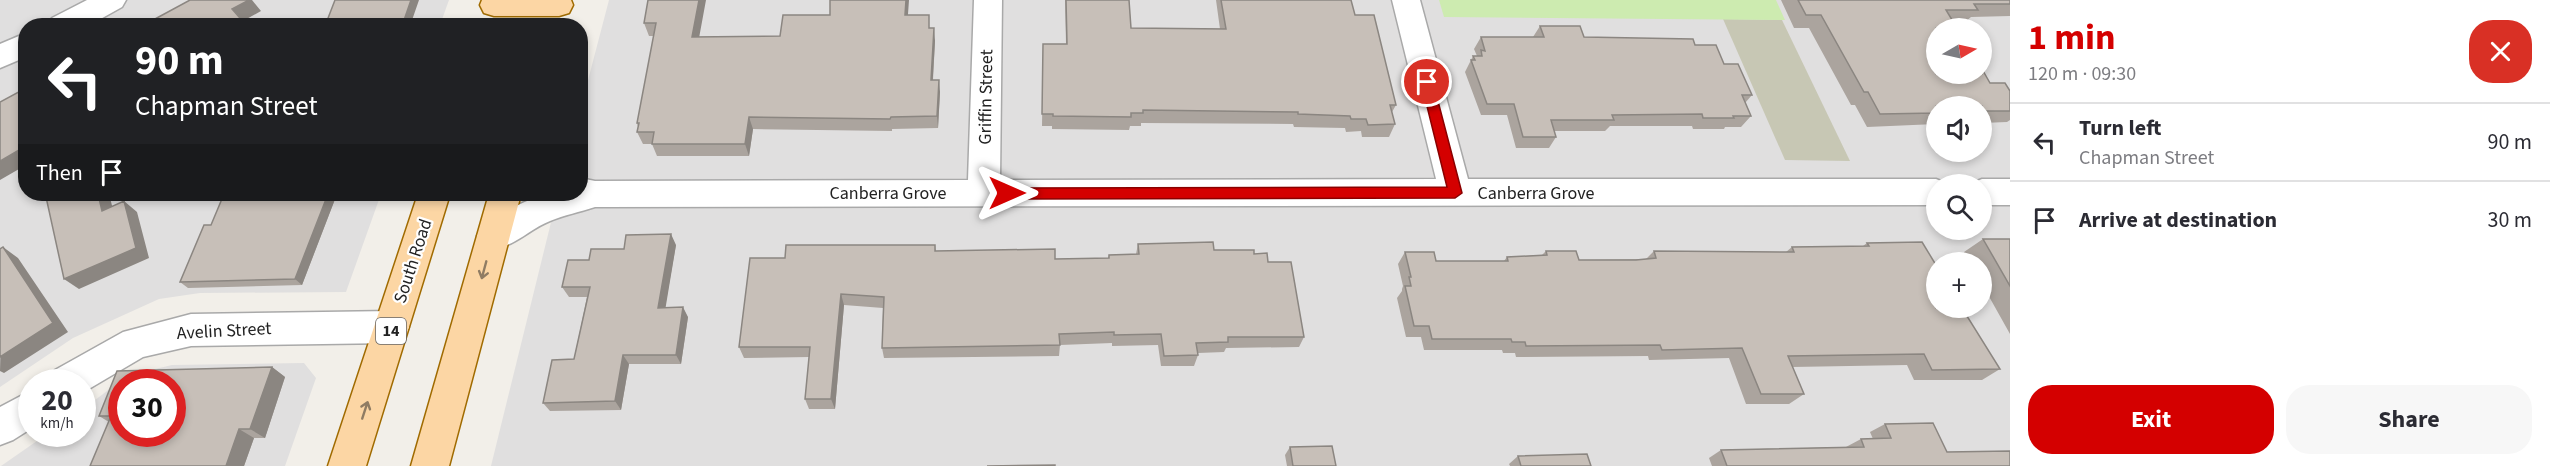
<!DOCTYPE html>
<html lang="en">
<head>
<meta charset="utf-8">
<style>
	:root { --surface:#fff; --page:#f7f7f7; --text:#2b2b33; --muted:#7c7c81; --line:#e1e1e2; --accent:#d40000 }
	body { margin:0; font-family:"Source Sans 3",sans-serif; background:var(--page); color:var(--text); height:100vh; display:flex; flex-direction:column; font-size:22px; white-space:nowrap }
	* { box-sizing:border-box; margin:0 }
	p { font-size:20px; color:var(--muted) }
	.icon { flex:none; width:33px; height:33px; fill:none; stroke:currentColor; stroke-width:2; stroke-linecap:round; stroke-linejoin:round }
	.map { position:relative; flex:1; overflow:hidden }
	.drawer { display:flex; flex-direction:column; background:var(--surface); width:540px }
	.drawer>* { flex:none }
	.hud { position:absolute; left:18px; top:18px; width:570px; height:183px; border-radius:24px; box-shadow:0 3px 9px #0003; background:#202124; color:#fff; overflow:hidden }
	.needle { width:39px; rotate:81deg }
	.buttons { position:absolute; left:1926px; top:18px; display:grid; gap:12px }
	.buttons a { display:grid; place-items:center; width:66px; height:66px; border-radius:50%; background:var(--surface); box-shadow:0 3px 9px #0003; font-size:30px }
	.speed { position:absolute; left:18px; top:369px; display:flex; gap:12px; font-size:30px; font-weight:700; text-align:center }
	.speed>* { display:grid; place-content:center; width:78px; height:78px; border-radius:50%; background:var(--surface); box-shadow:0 3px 9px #0003; line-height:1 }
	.speed small { font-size:15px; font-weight:400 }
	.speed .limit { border:9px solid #d22; background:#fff; color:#111 }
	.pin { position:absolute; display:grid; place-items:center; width:51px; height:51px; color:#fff; margin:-26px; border:3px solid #fff; border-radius:50%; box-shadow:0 2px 6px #0007 }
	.me { position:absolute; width:66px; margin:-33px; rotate:90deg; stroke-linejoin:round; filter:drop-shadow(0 0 4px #0008) }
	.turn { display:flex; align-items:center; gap:21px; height:126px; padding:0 18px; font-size:27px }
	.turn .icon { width:78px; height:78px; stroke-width:2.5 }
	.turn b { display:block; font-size:42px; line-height:51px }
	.then { display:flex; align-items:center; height:57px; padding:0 18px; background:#0003; gap:12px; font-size:22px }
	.round { display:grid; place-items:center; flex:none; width:63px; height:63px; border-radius:24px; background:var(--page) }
	.overview { display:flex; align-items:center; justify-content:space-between; height:102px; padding:0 18px }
	h1 { font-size:36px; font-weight:700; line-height:45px; color:var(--accent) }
	.primary-button { display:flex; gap:12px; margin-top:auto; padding:12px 18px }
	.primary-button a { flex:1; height:69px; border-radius:24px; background:var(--accent); color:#fff; font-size:24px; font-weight:700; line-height:69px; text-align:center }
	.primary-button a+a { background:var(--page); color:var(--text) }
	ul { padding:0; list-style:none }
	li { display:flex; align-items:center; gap:18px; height:78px; padding:0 18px; border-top:2px solid var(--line) }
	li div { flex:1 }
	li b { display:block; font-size:22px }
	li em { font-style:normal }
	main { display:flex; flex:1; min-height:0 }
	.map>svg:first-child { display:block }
</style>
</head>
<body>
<main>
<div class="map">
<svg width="2010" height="466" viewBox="0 0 2010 466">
	<rect width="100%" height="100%" fill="#f2efe9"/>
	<path fill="#e0dfdf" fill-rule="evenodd" d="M0 0H449L440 25 26 26V194H381L346 292 200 293 159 299 73 338 0 387Z
		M609 0H2010V466H491L558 194H580L581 107ZM1936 28H1982V74H1936ZM1936 106H1982V152H1936ZM1936 184H1982V230H1936ZM1936 262H1982V308H1936Z
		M304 363 316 378 285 466H1L47 434H82L83 409 111 388 122 434H172V382H124L151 370 172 365Z"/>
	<path fill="#c7c7b4" d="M1723 19 1782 20 1850 161 1785 160Z"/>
	<path fill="#cdebb0" d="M1439 0H1776L1785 20 1444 17Z"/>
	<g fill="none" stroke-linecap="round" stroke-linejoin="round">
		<g stroke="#a9a9a9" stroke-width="3">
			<path id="minor" d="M87 0H126L122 7 88 26H48L52 18Z
				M974 0H1002L1000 180 1436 179 1392 0H1420L1468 179H1936L1948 184H1936V205L595 207C580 212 564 215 550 221 526 230 508 255 482 246L477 236C486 219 528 198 548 194 558 192 570 194 580 194V178L595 181 968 180Z
				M26 33V57L0 68V44Z
				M1982 179H2010V205H1982V184H1970Z
				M392 311 404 316 409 327 404 338 392 343 191 346 143 357 82 393V382H50L55 370 123 332 191 314Z
				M32 390V428L13 440 0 445V407Z"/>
		</g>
		<g stroke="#a06b00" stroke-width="3">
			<path id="major" d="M482 0H571L573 5 569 13 559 16H494L484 13 480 5Z
				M418 194H450L366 466H328Z
				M489 194H521L449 466H411Z"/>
		</g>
		<use href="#minor" fill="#fff" fill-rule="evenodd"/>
		<use href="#major" fill="#fcd6a4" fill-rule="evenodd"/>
	</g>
	<path fill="#aba49e" d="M648 0 699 37 780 36 908 15 930 28 935 41 933 80 940 92 938 128 892 129V131L753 129 749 156H657L652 144H643L637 132 638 127 637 123 654 36H649L644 23Z
		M1065 0H1129L1131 28 1220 29 1216 0H1351L1355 15 1396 105 1392 112 1395 124 1389 137H1362L1361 131 1346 132 1345 128 1294 127 1293 124 1141 123V126H1130L1129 130 1052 129V126H1042L1043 57 1066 44Z
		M1781 0H2010V16L1971 17 1964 23H1954L1990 83 2010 91V120L2007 122 1982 123V106H1936V124L1867 127 1855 105H1851L1809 28H1794Z
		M1540 26 1584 37 1695 45 1724 64 1752 95 1745 103 1751 116 1741 127H1725L1724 129H1693L1692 126H1610L1605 131H1554L1556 137 1549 148H1516L1507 115H1481L1465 72 1473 56H1477L1474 49 1481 37H1533Z
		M224 194H337L302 285 188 288 180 282 211 225Z
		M1983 239H2010V334L1982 284V262H1969L1964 252Z
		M1867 243 2000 369 1982 380H1914L1907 365 1792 367 1804 394 1789 404H1746L1729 358 1649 360 1648 356 1516 357 1515 353H1503L1502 350H1424L1421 337H1406L1397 298 1402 291V289L1403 286 1398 264 1405 252 1436 261H1504L1507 257 1542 255 1546 251 1579 260 1646 259 1654 251 1786 252 1792 247 1863 246Z
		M1138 244 1254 254 1268 262 1304 337 1299 347 1226 348 1224 352 1198 353V355L1194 366H1161L1158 345 1112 346V343L1060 345 1059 356 884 358 882 348 883 308 844 305 835 409H809L805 399 809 357 744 358 739 347 785 258 935 245 936 251 1055 259 1108 258 1109 255 1136 254Z
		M676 245 665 307 688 317 681 364H629L621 410 550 411 543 403 574 359 587 297H569L562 287 589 260 624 249Z
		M272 367 285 377 265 438H254L244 466H90L109 422 99 416Z
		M1885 424 1947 452 2010 466H1712L1709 458 1721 450 1846 447 1861 439H1873L1870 432Z
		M1290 447 1336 466H1287L1285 455Z
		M1518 456 1591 466H1510L1509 464Z"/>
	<path fill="#8b8681" d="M249 0H252L261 11 243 21 232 9Z
		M411 0H419L410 26H402Z
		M699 0H706L697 49 692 37Z
		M906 0H909L907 28 905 15Z
		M934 28 935 41 932 92 931 80Z
		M939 80 940 92 938 128 937 116Z
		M749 117 753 129 749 156 745 144Z
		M26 146V165L0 180V161Z
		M98 194H109L116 221 102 211Z
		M328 194H337L302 285 295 279Z
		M124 201 137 212 149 258 79 289 64 279Z
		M671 234 676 245 664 317 658 308Z
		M3 247 18 258 68 332 4 373 0 371Z
		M841 294 844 305 835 409 831 399Z
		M683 307 688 317 681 364 676 355Z
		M623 355 629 364 621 410 615 401Z
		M272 367 285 377 265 438 250 429Z
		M239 429 254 438 244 466H226Z"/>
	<path fill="#c7bfb8" stroke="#8b8681" stroke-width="1.5" fill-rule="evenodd" d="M190 0H249L232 9 247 26H142Z
		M335 0H411L402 26H325Z
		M648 0H699L692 37 780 36 783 15H830V0H906L905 15H929V28H934L931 80H939L937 116 891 117 890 119 749 117 745 144H652L654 132H637L639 123H637L656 23H644Z
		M1066 0H1129L1131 28 1226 29 1221 0H1351L1355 15H1374L1396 105H1390L1395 124 1368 125 1366 119H1351L1350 116 1298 114V112L1143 110V113H1131V117L1053 116V114H1042L1043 44H1067Z
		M1798 0H2010V4H1974L1978 10H1946L1957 28H1936V74H1982V69L1990 83H2005L2010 91V111H1982V106H1936V113L1880 114 1868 92H1864L1821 15H1806Z
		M1540 26H1580L1584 37 1693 39 1695 45H1716L1724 64H1738L1752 95H1742L1751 116H1733L1734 118H1703L1702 114 1612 115 1614 120H1551L1556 137H1523L1514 104H1487L1471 60H1475L1473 56H1482L1481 50 1485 51 1481 37H1544Z
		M26 88V146L0 161V102Z
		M54 194H98L102 211 124 201 136 248 64 279 46 197Z
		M224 194H328L295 279 180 282 204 225H211Z
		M671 234 658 308 683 307 676 355H623L615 401 543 403 552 360 574 359 590 287H562L568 260H589L591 249H624L626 235Z
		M1983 239H2010V286Z
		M1213 242 1214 250H1254V254L1267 253 1268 262H1291L1304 337H1228V342L1196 343 1198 355 1164 356 1161 334 1114 335V332L1059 334 1060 345 882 348 884 297 841 294 831 399H805L810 347H739L750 258H785L786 245H935V251L1055 249V259L1109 258V255L1139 254 1138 244Z
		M1922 242 1936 265V308H1962L2000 369 1932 370 1924 354 1788 356 1804 394H1761L1742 348 1662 350 1660 345 1526 346 1525 342H1512L1511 339H1432L1429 326H1414L1405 286H1411L1409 277H1411L1405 252H1434L1436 261H1508L1507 257 1547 255 1546 251H1576L1579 260H1636L1656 258 1654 251 1794 252 1792 247 1869 246 1867 243Z
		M3 247 53 323 0 357V249Z
		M272 367 250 429H239L226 466H90L111 416H99L117 371ZM122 382H172V434H122Z
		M1933 423 1947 452 2010 451V466H1727L1721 450 1864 447 1861 439 1891 438 1885 424Z
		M1332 446 1336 466H1293L1290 447Z
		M1587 454 1591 466H1521L1518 456Z
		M1055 465V466H987Z"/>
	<defs><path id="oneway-shaft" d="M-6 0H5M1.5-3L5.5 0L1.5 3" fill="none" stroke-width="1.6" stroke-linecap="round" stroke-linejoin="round" transform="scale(1.5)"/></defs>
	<g stroke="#8f7c63">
		<use href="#oneway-shaft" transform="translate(484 270) rotate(105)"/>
		<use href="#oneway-shaft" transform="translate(365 410) rotate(-72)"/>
	</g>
	<path fill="#d40000" stroke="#8a0000" stroke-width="1.5" d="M1427 78 1433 82 1462 193 1455 198 1007 199 1001 193 1007 188 1447 187 1421 82Z"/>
	<g text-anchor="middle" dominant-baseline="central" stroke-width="4.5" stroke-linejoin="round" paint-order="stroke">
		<rect fill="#fff" stroke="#646464" stroke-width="1.5" x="376" y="318" width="30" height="26" rx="4.5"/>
		<g font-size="16" font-weight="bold" fill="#222">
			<text x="391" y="331">14</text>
		</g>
		<g font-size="18" fill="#222" stroke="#fff">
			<text transform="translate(986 97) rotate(-89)">Griffin Street</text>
			<text x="888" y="193">Canberra Grove</text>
			<text x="1536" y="193">Canberra Grove</text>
			<text transform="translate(413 261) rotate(-72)">South Road</text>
			<text transform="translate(224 331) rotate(-3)">Avelin Street</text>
		</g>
	</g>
</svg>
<div class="buttons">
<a><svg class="needle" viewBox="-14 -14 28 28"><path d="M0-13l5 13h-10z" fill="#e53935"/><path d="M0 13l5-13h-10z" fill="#7c7c81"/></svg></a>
<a><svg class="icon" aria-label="sound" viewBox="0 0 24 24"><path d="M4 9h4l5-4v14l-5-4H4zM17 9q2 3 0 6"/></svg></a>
<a><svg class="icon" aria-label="search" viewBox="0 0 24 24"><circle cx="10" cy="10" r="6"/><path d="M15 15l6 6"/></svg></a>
<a>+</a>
</div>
<div class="speed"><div>20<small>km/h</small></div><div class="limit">30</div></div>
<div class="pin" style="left:1427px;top:82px;background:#d93025"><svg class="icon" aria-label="arrive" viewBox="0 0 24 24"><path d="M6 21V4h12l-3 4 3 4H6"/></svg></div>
<svg class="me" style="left:1007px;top:193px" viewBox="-20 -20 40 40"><path d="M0-17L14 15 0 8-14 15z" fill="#d40000" stroke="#fff" stroke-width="4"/></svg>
<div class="hud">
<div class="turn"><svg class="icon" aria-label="left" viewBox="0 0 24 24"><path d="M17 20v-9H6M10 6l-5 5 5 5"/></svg><div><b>90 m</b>Chapman Street</div></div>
<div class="then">Then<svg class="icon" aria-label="arrive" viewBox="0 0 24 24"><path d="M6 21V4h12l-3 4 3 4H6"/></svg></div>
</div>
</div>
<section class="drawer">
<div class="overview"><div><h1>1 min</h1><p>120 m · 09:30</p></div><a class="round" style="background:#d93025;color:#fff"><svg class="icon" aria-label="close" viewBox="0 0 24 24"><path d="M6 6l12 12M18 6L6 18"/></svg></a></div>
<ul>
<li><svg class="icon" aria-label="left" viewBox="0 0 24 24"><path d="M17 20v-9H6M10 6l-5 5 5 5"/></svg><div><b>Turn left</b><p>Chapman Street</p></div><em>90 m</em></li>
<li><svg class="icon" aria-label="arrive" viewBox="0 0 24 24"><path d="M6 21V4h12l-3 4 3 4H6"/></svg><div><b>Arrive at destination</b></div><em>30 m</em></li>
</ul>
<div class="primary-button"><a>Exit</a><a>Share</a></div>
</section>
</main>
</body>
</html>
